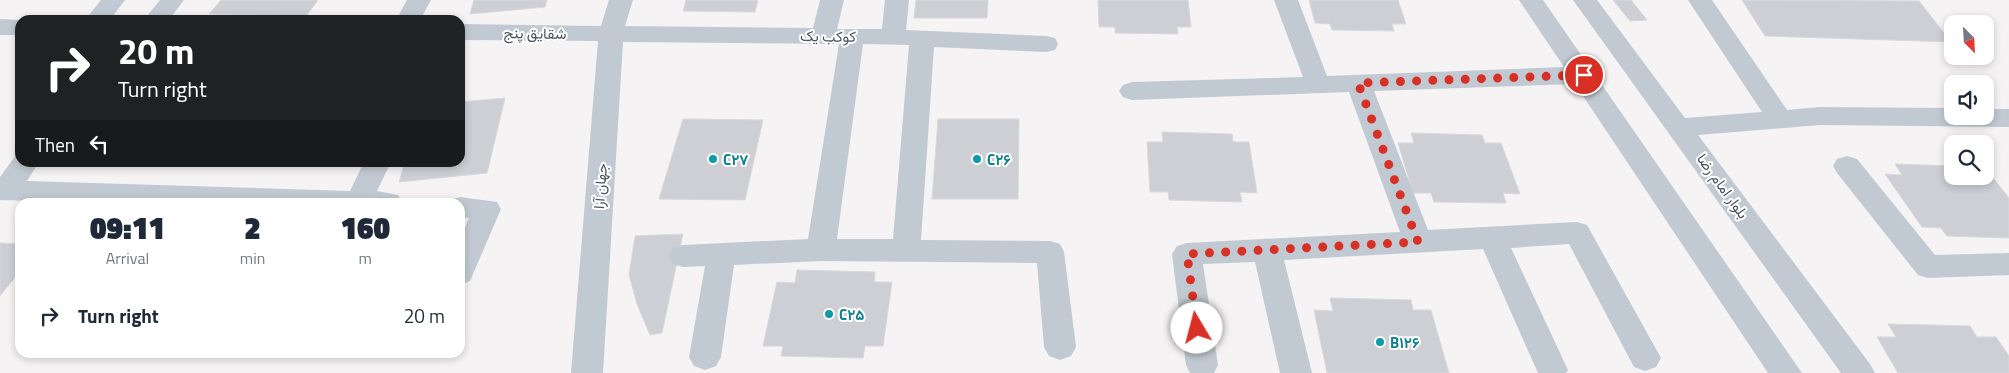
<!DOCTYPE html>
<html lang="en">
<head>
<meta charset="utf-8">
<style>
	:root { --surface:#fff; --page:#f2f2f3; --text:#1f2937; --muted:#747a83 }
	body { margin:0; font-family:"Titillium Web",Vazirmatn,sans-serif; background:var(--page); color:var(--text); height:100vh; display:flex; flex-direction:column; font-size:19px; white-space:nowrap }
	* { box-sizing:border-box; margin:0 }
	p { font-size:16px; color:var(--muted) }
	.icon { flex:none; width:28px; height:28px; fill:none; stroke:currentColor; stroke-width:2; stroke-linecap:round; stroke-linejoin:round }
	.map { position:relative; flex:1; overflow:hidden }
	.side { position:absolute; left:15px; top:198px; width:450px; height:160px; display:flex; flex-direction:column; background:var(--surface); border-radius:15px; box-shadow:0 2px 8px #0003 }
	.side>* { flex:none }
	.hud { position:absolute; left:15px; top:15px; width:450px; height:152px; border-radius:15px; box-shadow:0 2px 8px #0003; background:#202124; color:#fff; overflow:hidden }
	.needle { width:32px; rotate:156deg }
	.tools { position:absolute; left:1944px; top:15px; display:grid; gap:10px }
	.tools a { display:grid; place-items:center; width:50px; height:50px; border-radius:10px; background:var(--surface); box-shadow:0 2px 8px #0003; font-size:25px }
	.pin { position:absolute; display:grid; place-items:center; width:42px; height:42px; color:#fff; margin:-21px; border:2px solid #fff; border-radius:50%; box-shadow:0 1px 5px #0007 }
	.me { position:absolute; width:55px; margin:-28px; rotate:352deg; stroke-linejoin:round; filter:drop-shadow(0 0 4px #0008) }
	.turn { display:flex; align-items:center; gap:18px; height:105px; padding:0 20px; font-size:22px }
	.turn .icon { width:65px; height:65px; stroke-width:2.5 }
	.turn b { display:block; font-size:35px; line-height:42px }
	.then { display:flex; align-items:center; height:48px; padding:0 20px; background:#0003; gap:10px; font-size:19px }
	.eta { display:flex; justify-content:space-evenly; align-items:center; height:85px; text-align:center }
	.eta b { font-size:30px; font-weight:800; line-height:35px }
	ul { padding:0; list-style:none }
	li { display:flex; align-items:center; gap:15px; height:65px; padding:0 20px }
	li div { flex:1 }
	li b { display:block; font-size:19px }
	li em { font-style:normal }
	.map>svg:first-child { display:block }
</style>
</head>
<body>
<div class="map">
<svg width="2009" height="373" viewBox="0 0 2009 373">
	<rect width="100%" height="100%" fill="#f5f3f3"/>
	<path fill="#cdcfd5" stroke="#d7d9de" d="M221 0H318L306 16 209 14Z
		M474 0H547L545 7 470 14Z
		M686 0H758L755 12 683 11Z
		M916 0H988L987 18H914Z
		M1098 0H1188L1191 27H1177L1178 34 1115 33V27H1099Z
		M1309 0H1398L1406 24H1392L1394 31 1332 30 1330 24 1315 23Z
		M1613 0H1631L1647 20 1630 21Z
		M1742 0 1919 1 1951 42 1765 36Z
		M505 98 487 173 399 182 405 162H460V102Z
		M683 119 763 120 745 200 659 199Z
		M938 119H1019L1018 199H932Z
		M1162 132 1232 134 1233 142H1249L1257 193 1240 192 1242 202 1169 200 1168 192H1150L1147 142H1163Z
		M1411 133 1482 135 1485 143H1501L1520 194 1503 193 1506 203 1434 202 1431 193H1413L1398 143H1414Z
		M1895 164 1952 166V176H1985V174H1990L2009 198V238L1947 236 1941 228 1922 227 1885 174 1902 175Z
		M683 234 662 333 650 335 637 304 629 275 635 236Z
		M0 243 20 244V271L0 296Z
		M797 270 875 272 874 282H892L883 346H865L863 358 781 356 783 346H763L777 282 795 283Z
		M1330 298 1411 300 1413 310H1431L1449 373H1327L1314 310 1333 311Z
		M1888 324 1970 326 1977 337H1996L2009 356V373H1898L1877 337H1896Z"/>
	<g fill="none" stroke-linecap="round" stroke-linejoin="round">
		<path fill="#c1cad2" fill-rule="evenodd" d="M101 0H125L110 20H85Z
			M160 0H184L169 20H144Z
			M407 0H431L420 20H396Z
			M609 0H633L625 26 813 28 820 0H844L837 29H882L885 0H909L906 30 1046 36 1055 38 1058 44 1055 50 1046 52 934 47 921 240 1050 241 1060 244 1064 252 1076 347 1071 356 1060 360 1049 356 1044 347 1037 263 821 261 734 265 721 357 716 366 705 370 694 366 689 357 705 266 683 267 673 264 668 256 673 248 683 245 808 239 839 44 623 42 603 373H571L598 41 460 40V24L601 26ZM863 44 909 45 893 239H837Z
			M1274 0H1298L1327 76 1564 67 1519 0H1543L1802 373H1768L1575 84 1374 91 1428 230 1577 222 1587 225 1661 358 1656 367 1645 371 1634 367 1569 244 1511 248 1568 370 1566 373H1538L1483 249 1284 260 1312 373H1280L1255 262 1203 264 1218 365 1214 373H1190L1186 365 1172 254 1177 246 1187 243 1400 232 1349 92 1132 100 1123 97 1119 91 1123 85 1132 82 1303 77Z
			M1573 0H1597L1685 118 1762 112 1688 0H1712L1787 110 1820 107 1952 108V116H1985V109H2009V127L1820 125 1698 135 1870 364 1875 373H1841Z
			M0 19 22 20H20V35H0Z
			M20 154V162H39L27 181 350 191 364 162H391L377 191 398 195 402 202H76L0 200V177L16 155Z
			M1847 156 1857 159 1935 255 2009 253V275L1928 278 1918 275 1837 173 1833 166 1837 159Z
			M460 197 497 202 501 209 470 281 460 285V239L469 218 460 217V202H449L450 200Z"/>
	</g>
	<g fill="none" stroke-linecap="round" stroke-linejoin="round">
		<path stroke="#d93025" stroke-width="9" stroke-dasharray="0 16.2" d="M1197 328 1187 254 1418 242 1358 83 1584 75"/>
	</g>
	<g fill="#0f9aa8" stroke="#fff" stroke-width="2">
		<circle cx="713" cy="159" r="5"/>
		<circle cx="977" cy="159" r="5"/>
		<circle cx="829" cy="314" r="5"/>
		<circle cx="1380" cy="342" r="5"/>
	</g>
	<g text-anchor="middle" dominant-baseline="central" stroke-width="4" stroke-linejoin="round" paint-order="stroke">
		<g font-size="15" fill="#4a5661" stroke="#fff">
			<text transform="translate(535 33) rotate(1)">شقایق پنج</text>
			<text transform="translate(828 36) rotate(1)">کوکب یک</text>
			<text transform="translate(600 186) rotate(-86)">جهان آرا</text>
			<text transform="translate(1723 186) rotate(54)">بلوار امام رضا</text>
		</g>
		<g font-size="15" font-weight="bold" fill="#0d838f" stroke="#fff" text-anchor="start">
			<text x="723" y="159">C۲۷</text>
			<text x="987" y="159">C۲۶</text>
			<text x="839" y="314">C۲۵</text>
			<text x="1390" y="342">B۱۲۶</text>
		</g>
	</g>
</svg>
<div class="tools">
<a><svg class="needle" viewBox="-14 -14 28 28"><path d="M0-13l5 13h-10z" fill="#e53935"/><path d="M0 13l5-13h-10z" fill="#747a83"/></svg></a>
<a><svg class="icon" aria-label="sound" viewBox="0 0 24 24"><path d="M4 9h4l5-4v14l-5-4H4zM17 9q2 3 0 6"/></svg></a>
<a><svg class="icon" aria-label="search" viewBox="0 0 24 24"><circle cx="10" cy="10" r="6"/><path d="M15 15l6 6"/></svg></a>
</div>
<div class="pin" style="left:1584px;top:75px;background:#d93025"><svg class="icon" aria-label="arrive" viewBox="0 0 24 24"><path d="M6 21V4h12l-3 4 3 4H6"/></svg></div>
<svg class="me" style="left:1197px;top:328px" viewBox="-20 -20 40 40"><circle r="19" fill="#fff"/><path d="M0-13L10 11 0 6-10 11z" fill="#d93025"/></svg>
<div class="hud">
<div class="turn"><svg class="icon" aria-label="right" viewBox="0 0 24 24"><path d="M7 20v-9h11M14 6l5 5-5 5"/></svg><div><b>20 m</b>Turn right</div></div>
<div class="then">Then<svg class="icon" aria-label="left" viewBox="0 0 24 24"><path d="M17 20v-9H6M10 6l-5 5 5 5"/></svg></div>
</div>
<section class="side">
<div class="eta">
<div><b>09:11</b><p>Arrival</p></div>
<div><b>2</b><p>min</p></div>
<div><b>160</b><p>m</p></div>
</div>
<ul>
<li><svg class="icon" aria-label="right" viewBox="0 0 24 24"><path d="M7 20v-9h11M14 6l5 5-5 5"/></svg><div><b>Turn right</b></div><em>20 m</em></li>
</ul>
</section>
</div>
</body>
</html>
